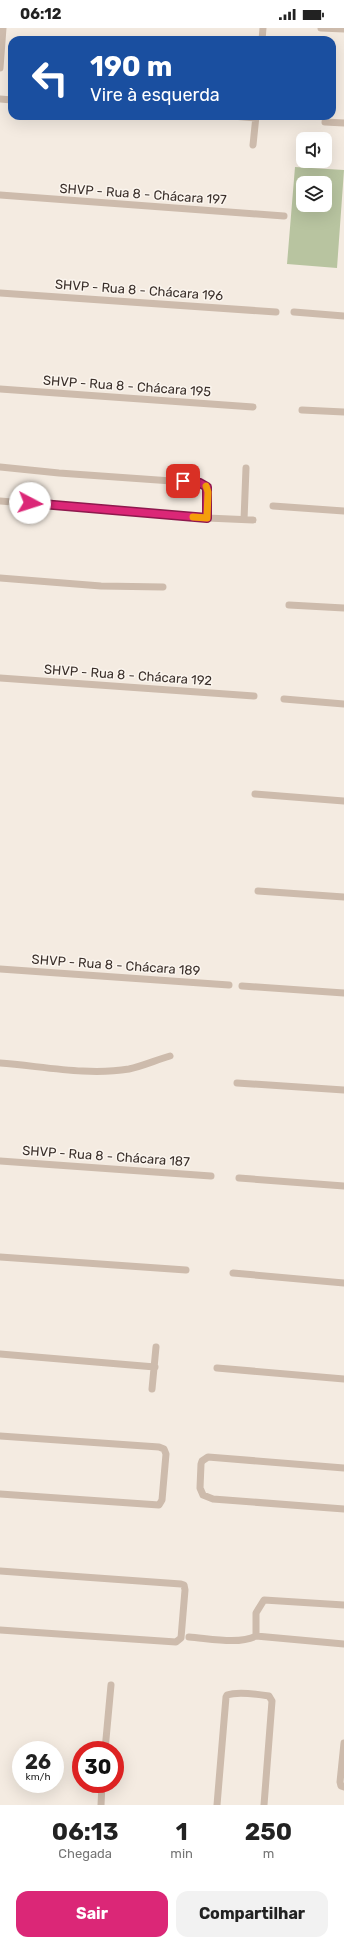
<!DOCTYPE html>
<html lang="pt">
<head>
<meta charset="utf-8">
<style>
	:root { --surface:#fff; --page:#f2f2f2; --text:#222; --muted:#767676; --accent:#db2777 }
	body { margin:0; font-family:Rubik,sans-serif; background:var(--page); color:var(--text); height:100vh; display:flex; flex-direction:column; font-size:15px; white-space:nowrap }
	* { box-sizing:border-box; margin:0 }
	p { font-size:13px; color:var(--muted) }
	.icon { flex:none; width:22px; height:22px; fill:none; stroke:currentColor; stroke-width:2; stroke-linecap:round; stroke-linejoin:round }
	.map { position:relative; height:1777px; overflow:hidden }
	.sheet { display:flex; flex-direction:column; background:var(--surface); flex:1 }
	.sheet>* { flex:none }
	.banner { position:absolute; left:8px; top:8px; width:328px; height:84px; border-radius:12px; box-shadow:0 4px 16px #0002; background:#1a4fa0; color:#fff; overflow:hidden }
	.tools { position:absolute; left:296px; top:104px; display:grid; gap:8px }
	.tools a { display:grid; place-items:center; width:36px; height:36px; border-radius:8px; background:var(--surface); box-shadow:0 4px 16px #0002; font-size:20px }
	.speed { position:absolute; left:12px; top:1713px; display:flex; gap:8px; font-size:20px; font-weight:700; text-align:center }
	.speed>* { display:grid; place-content:center; width:52px; height:52px; border-radius:50%; background:var(--surface); box-shadow:0 4px 16px #0002; line-height:1 }
	.speed small { font-size:10px; font-weight:400 }
	.speed .limit { border:6px solid #d22; background:#fff; color:#111 }
	.pin { position:absolute; display:grid; place-items:center; width:34px; height:34px; color:#fff; margin:-17px; border-radius:8px; box-shadow:0 2px 6px #0006 }
	.me { position:absolute; width:44px; margin:-22px; rotate:95deg; stroke-linejoin:round; filter:drop-shadow(0 0 3px #0008) }
	.turn { display:flex; align-items:center; gap:14px; height:84px; padding:0 16px; font-size:18px }
	.turn .icon { width:52px; height:52px; stroke-width:2.5 }
	.turn b { display:block; font-size:28px; line-height:34px }
	.eta { display:flex; justify-content:space-evenly; align-items:center; height:68px; text-align:center }
	.eta b { font-size:24px; font-weight:700; line-height:28px }
	.action { display:flex; gap:8px; margin-top:auto; padding:8px 16px }
	.action a { flex:1; height:46px; border-radius:12px; background:var(--accent); color:#fff; font-size:16px; font-weight:700; line-height:46px; text-align:center }
	.action a+a { background:var(--page); color:var(--text) }
	.status { display:flex; justify-content:space-between; align-items:center; height:28px; padding:0 20px; background:var(--surface); direction:ltr }
	.status svg { height:11px; fill:currentColor }
	.map>svg:first-child { display:block }
</style>
</head>
<body>
<div class="status"><b>06:12</b><svg viewBox="0 0 49 12"><path d="M0 12V9h3v3zM5 12V6h3v6zM10 12V3h3v9zM15 12V0h3v12zM26 1h20v11H26zM47 4h2v5h-2z"/></svg></div>
<div class="map">
<svg width="344" height="1777" viewBox="0 0 344 1777">
	<rect width="100%" height="100%" fill="#f4ebe1"/>
	<path fill="#b8c4a0" fill-rule="evenodd" d="M295 139 344 142 337 240 287 236ZM303 155H325V177H303Z"/>
	<g fill="none" stroke-linecap="round" stroke-linejoin="round">
		<path stroke="#cdbbac" stroke-width="7" d="M321 0 344 1
			M262 12 263 0
			M0 40 3 0
			M0 71 12 72
			M232 88 256 90
			M325 94 344 95
			M253 117 256 88
			M0 167 284 188
			M0 265 276 284
			M294 284 344 288
			M0 361 253 379
			M302 382 344 384
			M0 439 59 445 200 455 207 459V490L0 473
			M273 478 344 483
			M207 490 253 492
			M244 492 246 440
			M0 550 101 558 163 559
			M289 577 344 580
			M0 650 254 668
			M284 671 344 676
			M255 766 344 773
			M258 863 344 869
			M0 941 229 957
			M242 958 344 965
			M0 1035C41 1038 87 1048 129 1041 143 1038 156 1032 170 1028
			M237 1055 344 1062
			M0 1133 211 1148
			M239 1150 344 1158
			M0 1229 186 1242
			M233 1245 344 1255
			M0 1326 155 1339
			M217 1340 344 1351
			M152 1361 156 1319
			M0 1408 159 1419 164 1421 166 1426 162 1472 159 1477 0 1466
			M344 1440 208 1429 202 1433 201 1436 200 1460 203 1467 213 1471 344 1481
			M0 1543 181 1556 184 1557 185 1562 181 1610 176 1614 0 1602
			M256 1608 344 1616
			M189 1609C207 1610 239 1617 256 1608V1585L264 1572 344 1577
			M344 1715 340 1754 341 1758 344 1759
			M105 1722 111 1657
			M101 1777 102 1756
			M217 1777 226 1669 227 1667C238 1663 257 1666 269 1668L272 1673 264 1777"/>
	</g>
	<g fill="none" stroke-linecap="round" stroke-linejoin="round">
		<g stroke="#8e194d" stroke-width="10">
			<path id="route" d="M30 475 207 490V459L200 455 183 453"/>
		</g>
		<use href="#route" stroke="#db2777" stroke-width="7"/>
		<path stroke="#f59e0b" stroke-width="7" d="M193 489 207 490 208 464 206 458"/>
	</g>
	<g text-anchor="middle" dominant-baseline="central" stroke-width="3" stroke-linejoin="round" paint-order="stroke">
		<g font-size="13" fill="#3b302b" stroke="#fbf5ee">
			<text transform="translate(143 166) rotate(4)">SHVP - Rua 8 - Chácara 197</text>
			<text transform="translate(139 262) rotate(4)">SHVP - Rua 8 - Chácara 196</text>
			<text transform="translate(127 358) rotate(4)">SHVP - Rua 8 - Chácara 195</text>
			<text transform="translate(128 647) rotate(4)">SHVP - Rua 8 - Chácara 192</text>
			<text transform="translate(116 937) rotate(4)">SHVP - Rua 8 - Chácara 189</text>
			<text transform="translate(106 1128) rotate(4)">SHVP - Rua 8 - Chácara 187</text>
		</g>
	</g>
</svg>
<div class="tools">
<a><svg class="icon" aria-label="sound" viewBox="0 0 24 24"><path d="M4 9h4l5-4v14l-5-4H4zM17 9q2 3 0 6"/></svg></a>
<a><svg class="icon" aria-label="layers" viewBox="0 0 24 24"><path d="M12 4l9 5-9 5-9-5zM3 14l9 5 9-5"/></svg></a>
</div>
<div class="speed"><div>26<small>km/h</small></div><div class="limit">30</div></div>
<div class="pin" style="left:183px;top:453px;background:#d93025"><svg class="icon" aria-label="arrive" viewBox="0 0 24 24"><path d="M6 21V4h12l-3 4 3 4H6"/></svg></div>
<svg class="me" style="left:30px;top:475px" viewBox="-20 -20 40 40"><circle r="19" fill="#fff"/><path d="M0-13L10 11 0 6-10 11z" fill="#db2777"/></svg>
<div class="banner">
<div class="turn"><svg class="icon" aria-label="left" viewBox="0 0 24 24"><path d="M17 20v-9H6M10 6l-5 5 5 5"/></svg><div><b>190 m</b>Vire à esquerda</div></div>
</div>
</div>
<section class="sheet">
<div class="eta">
<div><b>06:13</b><p>Chegada</p></div>
<div><b>1</b><p>min</p></div>
<div><b>250</b><p>m</p></div>
</div>
<div class="action"><a>Sair</a><a>Compartilhar</a></div>
</section>
</body>
</html>
